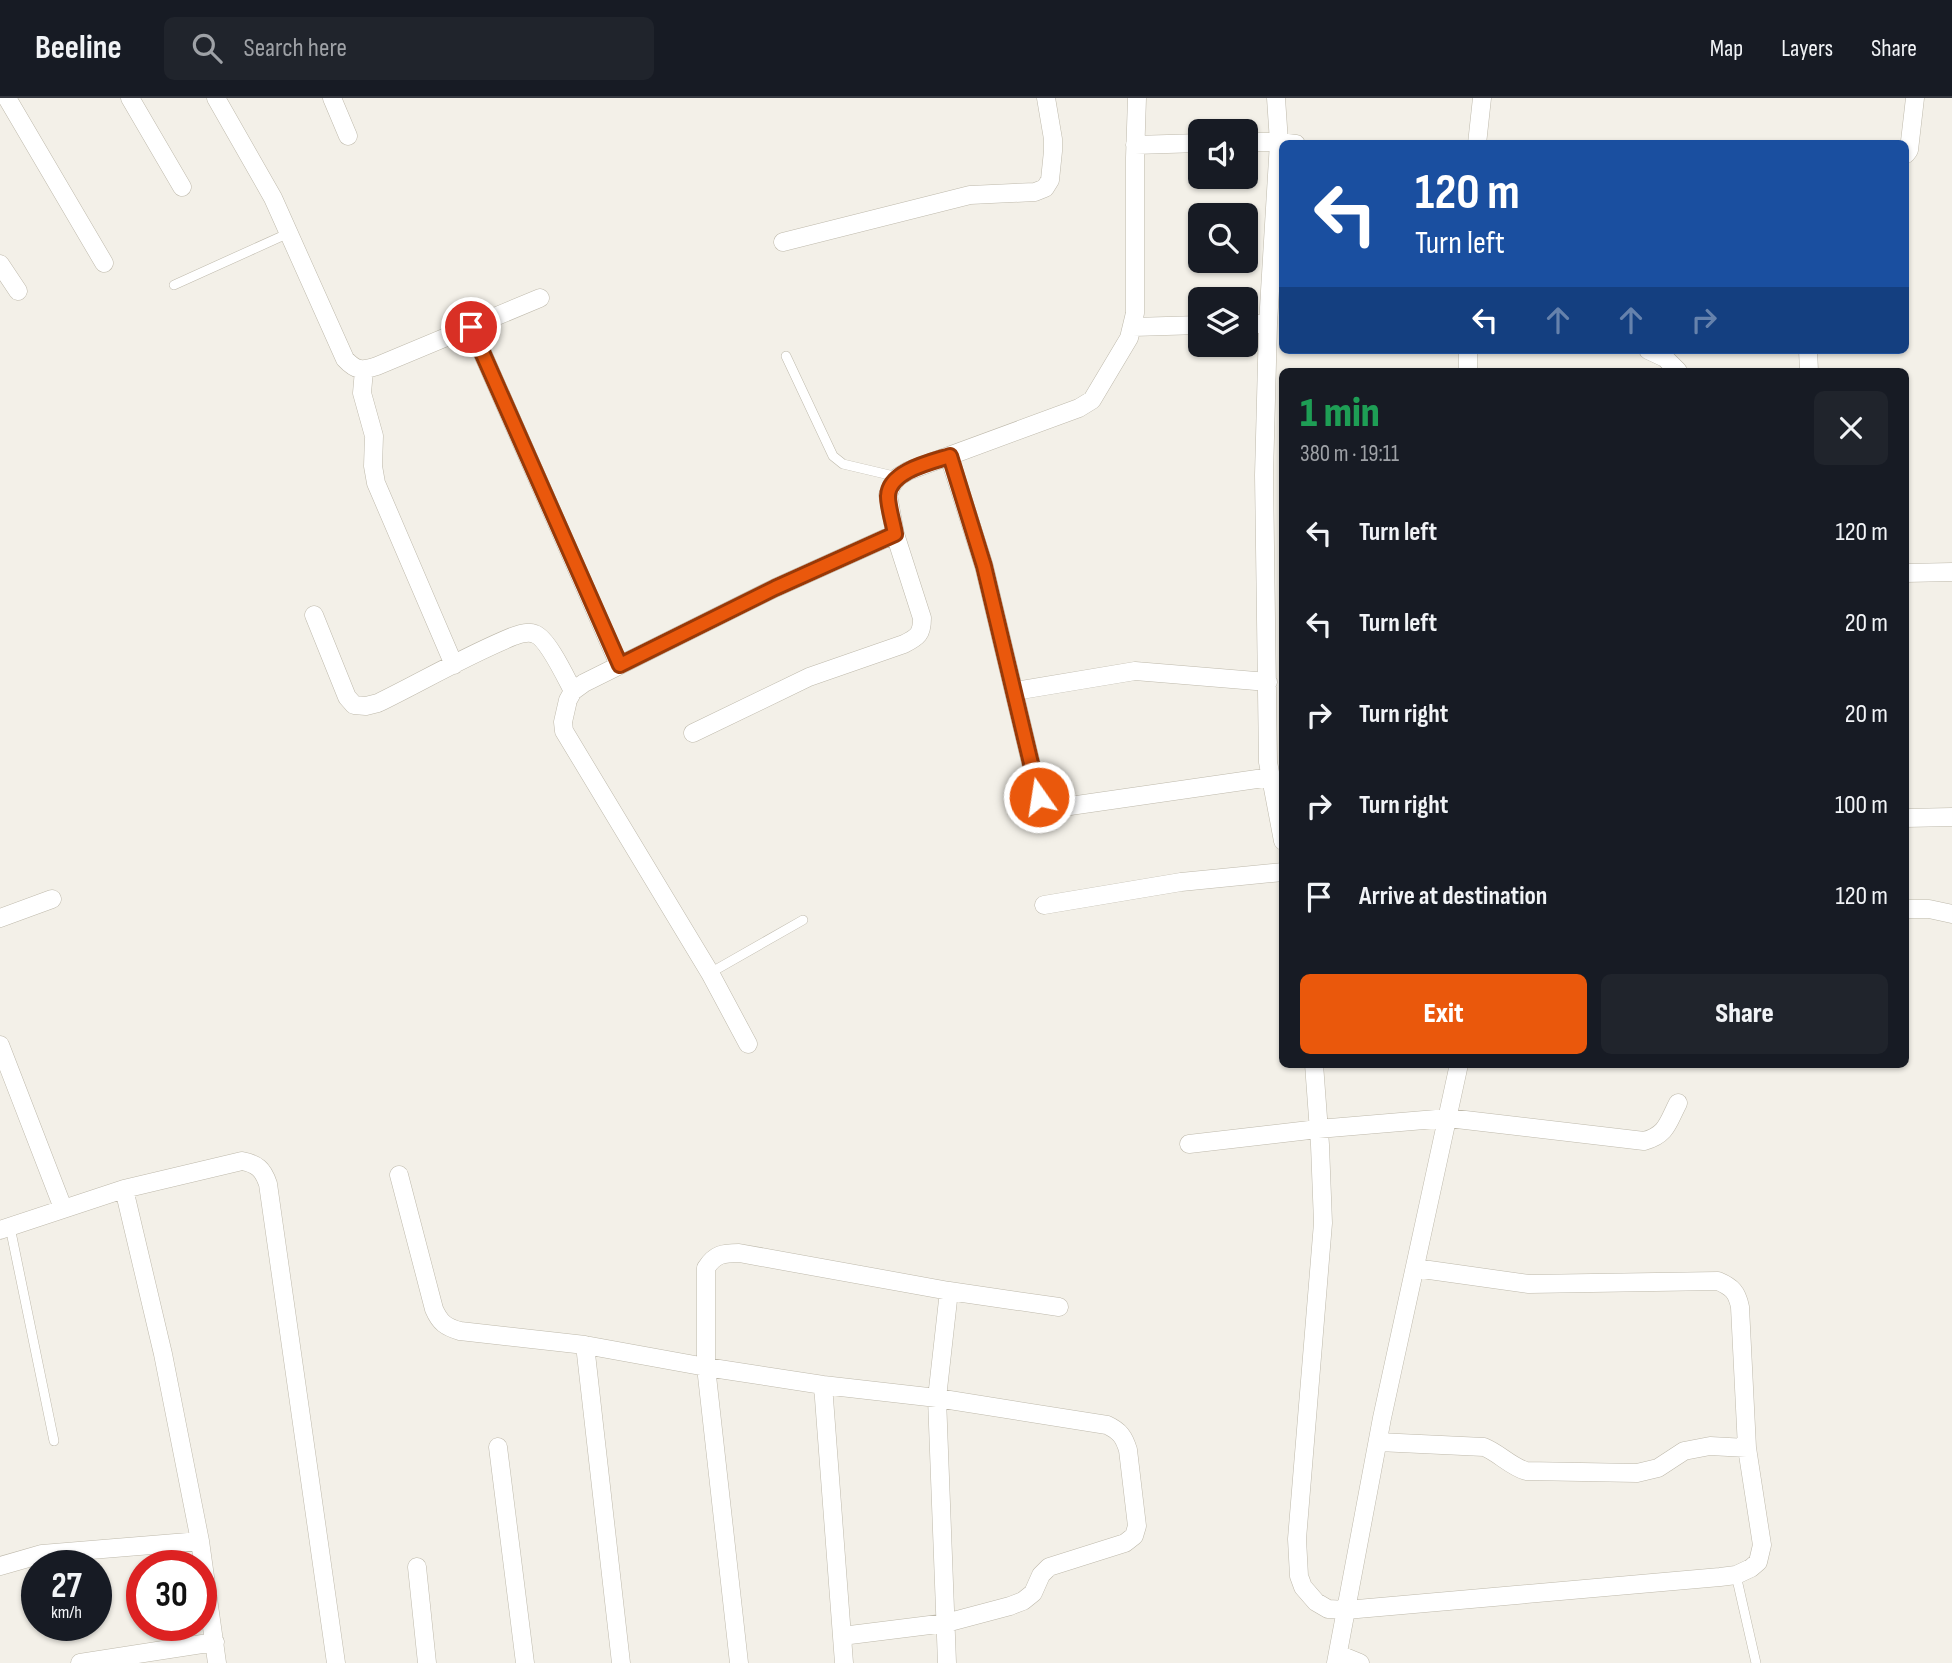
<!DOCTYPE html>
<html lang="en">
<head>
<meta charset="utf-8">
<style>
	:root { --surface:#171b24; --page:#20242c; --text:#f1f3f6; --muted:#9ea1a6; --line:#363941; --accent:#ea580c }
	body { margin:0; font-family:"Sofia Sans Condensed",sans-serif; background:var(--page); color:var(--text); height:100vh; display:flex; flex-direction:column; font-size:26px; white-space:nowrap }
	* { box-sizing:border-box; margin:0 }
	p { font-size:23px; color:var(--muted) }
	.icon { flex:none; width:38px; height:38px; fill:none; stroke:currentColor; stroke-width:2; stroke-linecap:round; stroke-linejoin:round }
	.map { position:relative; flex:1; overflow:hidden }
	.side { position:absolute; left:1279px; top:270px; width:630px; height:700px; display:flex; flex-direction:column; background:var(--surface); border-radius:10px; box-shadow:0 2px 5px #0004 }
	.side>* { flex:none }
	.hud { position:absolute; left:1279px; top:42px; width:630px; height:214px; border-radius:10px; box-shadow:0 2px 5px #0004; background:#1a4fa0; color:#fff; overflow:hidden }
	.tools { position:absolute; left:1188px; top:21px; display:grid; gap:14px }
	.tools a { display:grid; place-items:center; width:70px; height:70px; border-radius:10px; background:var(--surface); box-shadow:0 2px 5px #0004; font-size:35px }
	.speed { position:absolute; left:21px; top:1452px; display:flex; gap:14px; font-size:35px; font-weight:700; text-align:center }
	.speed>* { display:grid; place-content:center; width:91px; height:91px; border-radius:50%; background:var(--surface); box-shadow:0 2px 5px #0004; line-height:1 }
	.speed small { font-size:18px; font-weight:400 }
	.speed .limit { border:10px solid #d22; background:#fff; color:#111 }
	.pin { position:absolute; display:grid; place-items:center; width:60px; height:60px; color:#fff; margin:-30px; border:4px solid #fff; border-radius:50%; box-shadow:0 2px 7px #0007 }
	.me { position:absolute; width:77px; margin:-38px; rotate:347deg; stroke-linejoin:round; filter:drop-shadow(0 0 5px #0008) }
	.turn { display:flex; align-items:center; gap:24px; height:147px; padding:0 21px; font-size:32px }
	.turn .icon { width:91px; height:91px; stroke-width:2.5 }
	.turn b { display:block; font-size:49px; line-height:60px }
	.lanes { display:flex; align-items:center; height:66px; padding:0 21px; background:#0003; justify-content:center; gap:35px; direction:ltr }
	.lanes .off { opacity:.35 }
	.round { display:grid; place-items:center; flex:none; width:74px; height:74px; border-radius:10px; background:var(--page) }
	.overview { display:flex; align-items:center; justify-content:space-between; height:119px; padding:0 21px }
	h1 { font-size:42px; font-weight:800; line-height:52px; color:#1e9e55 }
	.cta { display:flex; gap:14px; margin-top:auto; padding:14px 21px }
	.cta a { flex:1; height:80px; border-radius:10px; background:var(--accent); color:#fff; font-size:28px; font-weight:800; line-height:80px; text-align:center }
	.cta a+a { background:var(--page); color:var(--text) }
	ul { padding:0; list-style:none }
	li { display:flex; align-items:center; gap:21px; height:91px; padding:0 21px }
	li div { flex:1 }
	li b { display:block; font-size:26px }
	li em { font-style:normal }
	header { display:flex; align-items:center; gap:42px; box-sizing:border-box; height:98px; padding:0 35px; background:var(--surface); border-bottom:2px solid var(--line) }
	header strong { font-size:33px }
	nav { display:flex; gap:38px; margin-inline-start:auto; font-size:24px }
	.search { width:490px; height:63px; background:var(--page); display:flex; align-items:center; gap:18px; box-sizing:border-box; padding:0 24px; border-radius:10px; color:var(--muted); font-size:26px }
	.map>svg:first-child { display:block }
</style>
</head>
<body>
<header>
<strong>Beeline</strong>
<div class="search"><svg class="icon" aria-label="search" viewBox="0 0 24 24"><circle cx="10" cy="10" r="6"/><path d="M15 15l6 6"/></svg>Search here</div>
<nav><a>Map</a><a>Layers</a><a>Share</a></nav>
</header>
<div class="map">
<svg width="1952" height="1565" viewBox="0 0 1952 1565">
	<rect width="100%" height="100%" fill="#f3f0e8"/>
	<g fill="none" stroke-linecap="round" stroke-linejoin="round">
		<g stroke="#beb9ab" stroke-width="10">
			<path id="service" d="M174 187 289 135
				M786 258 833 358 843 366 898 379
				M710 875 803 822
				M10 1129 54 1343
				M1736 1477 1756 1565"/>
		</g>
		<g stroke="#beb9ab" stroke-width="19">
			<path id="minor" d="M7 0 104 165
				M130 0 182 89
				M216 0 273 100 345 261C356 273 362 273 377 268L540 200
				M332 0 348 38
				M1276 0 1279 44 1268 226 1264 377 1268 664 1283 743
				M1246 44H1279L1296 46
				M1477 46 1482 0
				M1135 47 1200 45
				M1906 56 1909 52 1915 0
				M783 144 970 97 1035 94 1045 90 1050 82 1053 53V41L1046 0
				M0 166 18 193
				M1246 226H1268
				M471 229 619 567
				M1133 229 1200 227
				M1648 252 1665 260 1678 273
				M1808 252 1809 273
				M364 272 362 295 374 338 373 368 376 385 454 567
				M1468 273V252
				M949 358 984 468 1039 699C1045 709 1052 710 1063 709L1271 679
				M1906 475 1952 474
				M314 517 347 599 354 607 366 608 378 605C423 583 467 557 514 538 520 536 528 533 535 536 548 541 566 580 573 593
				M1015 593 1135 573 1268 584
				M693 635 809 579 904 546C918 539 922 536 922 520L895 436 888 397 892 387 898 379 908 373 1079 310 1092 302 1129 240 1135 215V60L1137 0
				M1906 720 1952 719
				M1044 807 1181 784 1283 774
				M1906 811H1929L1952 816
				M0 820 52 801
				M748 946 710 875 564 633 563 624 568 602 573 593 584 585 775 490 895 436
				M0 947 63 1110
				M1314 966 1320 1047 1323 1125 1297 1441 1299 1478 1303 1489 1316 1504 1328 1511 1346 1512 1720 1479 1736 1477 1751 1470 1758 1464 1762 1447 1747 1350 1740 1209C1737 1194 1732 1189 1718 1183L1529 1186 1415 1170
				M1189 1046 1318 1031 1448 1020 1644 1043C1667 1037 1668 1024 1678 1005
				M399 1077 434 1211C440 1225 446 1229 460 1233L585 1247 706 1269 823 1287 937 1300 1107 1327C1120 1333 1124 1339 1128 1352L1137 1428 1134 1438 1125 1445 1049 1469 1041 1477 1033 1495 1023 1503 1010 1508 946 1525 842 1538
				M124 1091 163 1256 200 1443 217 1565
				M0 1132 124 1091 242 1063C257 1066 263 1071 268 1086L336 1565
				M585 1247 621 1565
				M823 1287 844 1565
				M1378 1344 1484 1349C1499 1355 1510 1368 1526 1373L1637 1375 1658 1370 1684 1353 1710 1348 1747 1350
				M498 1349 525 1565
				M0 1468 42 1456 200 1443
				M417 1469 427 1565
				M1338 1556 1360 1565
				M80 1565 215 1544
				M739 1565 706 1269V1170C715 1156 723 1155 739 1155L949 1193 1059 1209
				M947 1565 937 1300 949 1193
				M1336 1565 1382 1320 1459 966"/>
		</g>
		<use href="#service" stroke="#fff" stroke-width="9"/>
		<use href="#minor" stroke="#fff" stroke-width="18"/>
	</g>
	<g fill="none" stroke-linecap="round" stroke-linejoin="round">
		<g stroke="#983908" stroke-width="18">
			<path id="route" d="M471 229 620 567 775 490 895 436C893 424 888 409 888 398 889 373 931 364 950 358L984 468 1039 699"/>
		</g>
		<use href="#route" stroke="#ea580c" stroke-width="12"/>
	</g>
</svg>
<div class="tools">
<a><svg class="icon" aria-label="sound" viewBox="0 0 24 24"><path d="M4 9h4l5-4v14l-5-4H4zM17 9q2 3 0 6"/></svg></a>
<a><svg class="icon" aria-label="search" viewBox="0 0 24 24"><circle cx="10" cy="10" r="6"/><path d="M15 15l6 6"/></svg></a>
<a><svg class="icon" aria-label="layers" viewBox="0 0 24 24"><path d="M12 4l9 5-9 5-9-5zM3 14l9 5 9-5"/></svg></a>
</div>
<div class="speed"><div>27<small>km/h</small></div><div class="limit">30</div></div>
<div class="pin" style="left:471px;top:229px;background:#d93025"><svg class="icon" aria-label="arrive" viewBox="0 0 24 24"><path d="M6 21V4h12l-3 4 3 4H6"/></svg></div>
<svg class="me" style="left:1039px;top:699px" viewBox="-20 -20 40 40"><circle r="17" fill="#ea580c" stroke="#fff" stroke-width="3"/><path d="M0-11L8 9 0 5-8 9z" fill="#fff"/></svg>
<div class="hud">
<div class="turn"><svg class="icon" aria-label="left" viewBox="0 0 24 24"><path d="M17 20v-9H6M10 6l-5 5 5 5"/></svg><div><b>120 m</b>Turn left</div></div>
<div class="lanes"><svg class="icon" aria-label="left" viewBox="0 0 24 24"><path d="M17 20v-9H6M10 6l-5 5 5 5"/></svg><svg class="icon off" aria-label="ahead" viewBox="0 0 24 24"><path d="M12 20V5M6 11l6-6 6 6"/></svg><svg class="icon off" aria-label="ahead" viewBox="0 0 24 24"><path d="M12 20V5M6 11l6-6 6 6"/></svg><svg class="icon off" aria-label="right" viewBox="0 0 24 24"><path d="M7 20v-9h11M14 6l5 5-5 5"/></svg></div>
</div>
<section class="side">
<div class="overview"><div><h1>1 min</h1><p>380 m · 19:11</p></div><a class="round"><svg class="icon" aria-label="close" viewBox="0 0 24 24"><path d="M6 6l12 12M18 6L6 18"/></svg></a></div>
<ul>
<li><svg class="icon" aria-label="left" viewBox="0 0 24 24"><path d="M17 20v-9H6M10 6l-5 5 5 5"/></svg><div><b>Turn left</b></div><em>120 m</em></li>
<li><svg class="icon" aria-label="left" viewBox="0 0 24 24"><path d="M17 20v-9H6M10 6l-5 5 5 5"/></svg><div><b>Turn left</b></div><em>20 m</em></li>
<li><svg class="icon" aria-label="right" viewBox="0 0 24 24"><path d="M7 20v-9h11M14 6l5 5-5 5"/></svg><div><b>Turn right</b></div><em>20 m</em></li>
<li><svg class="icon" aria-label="right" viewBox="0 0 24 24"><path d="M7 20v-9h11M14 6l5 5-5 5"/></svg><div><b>Turn right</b></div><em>100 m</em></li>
<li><svg class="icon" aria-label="arrive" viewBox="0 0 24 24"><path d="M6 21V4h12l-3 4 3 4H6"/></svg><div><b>Arrive at destination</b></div><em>120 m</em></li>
</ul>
<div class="cta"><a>Exit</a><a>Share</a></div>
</section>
</div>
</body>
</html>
